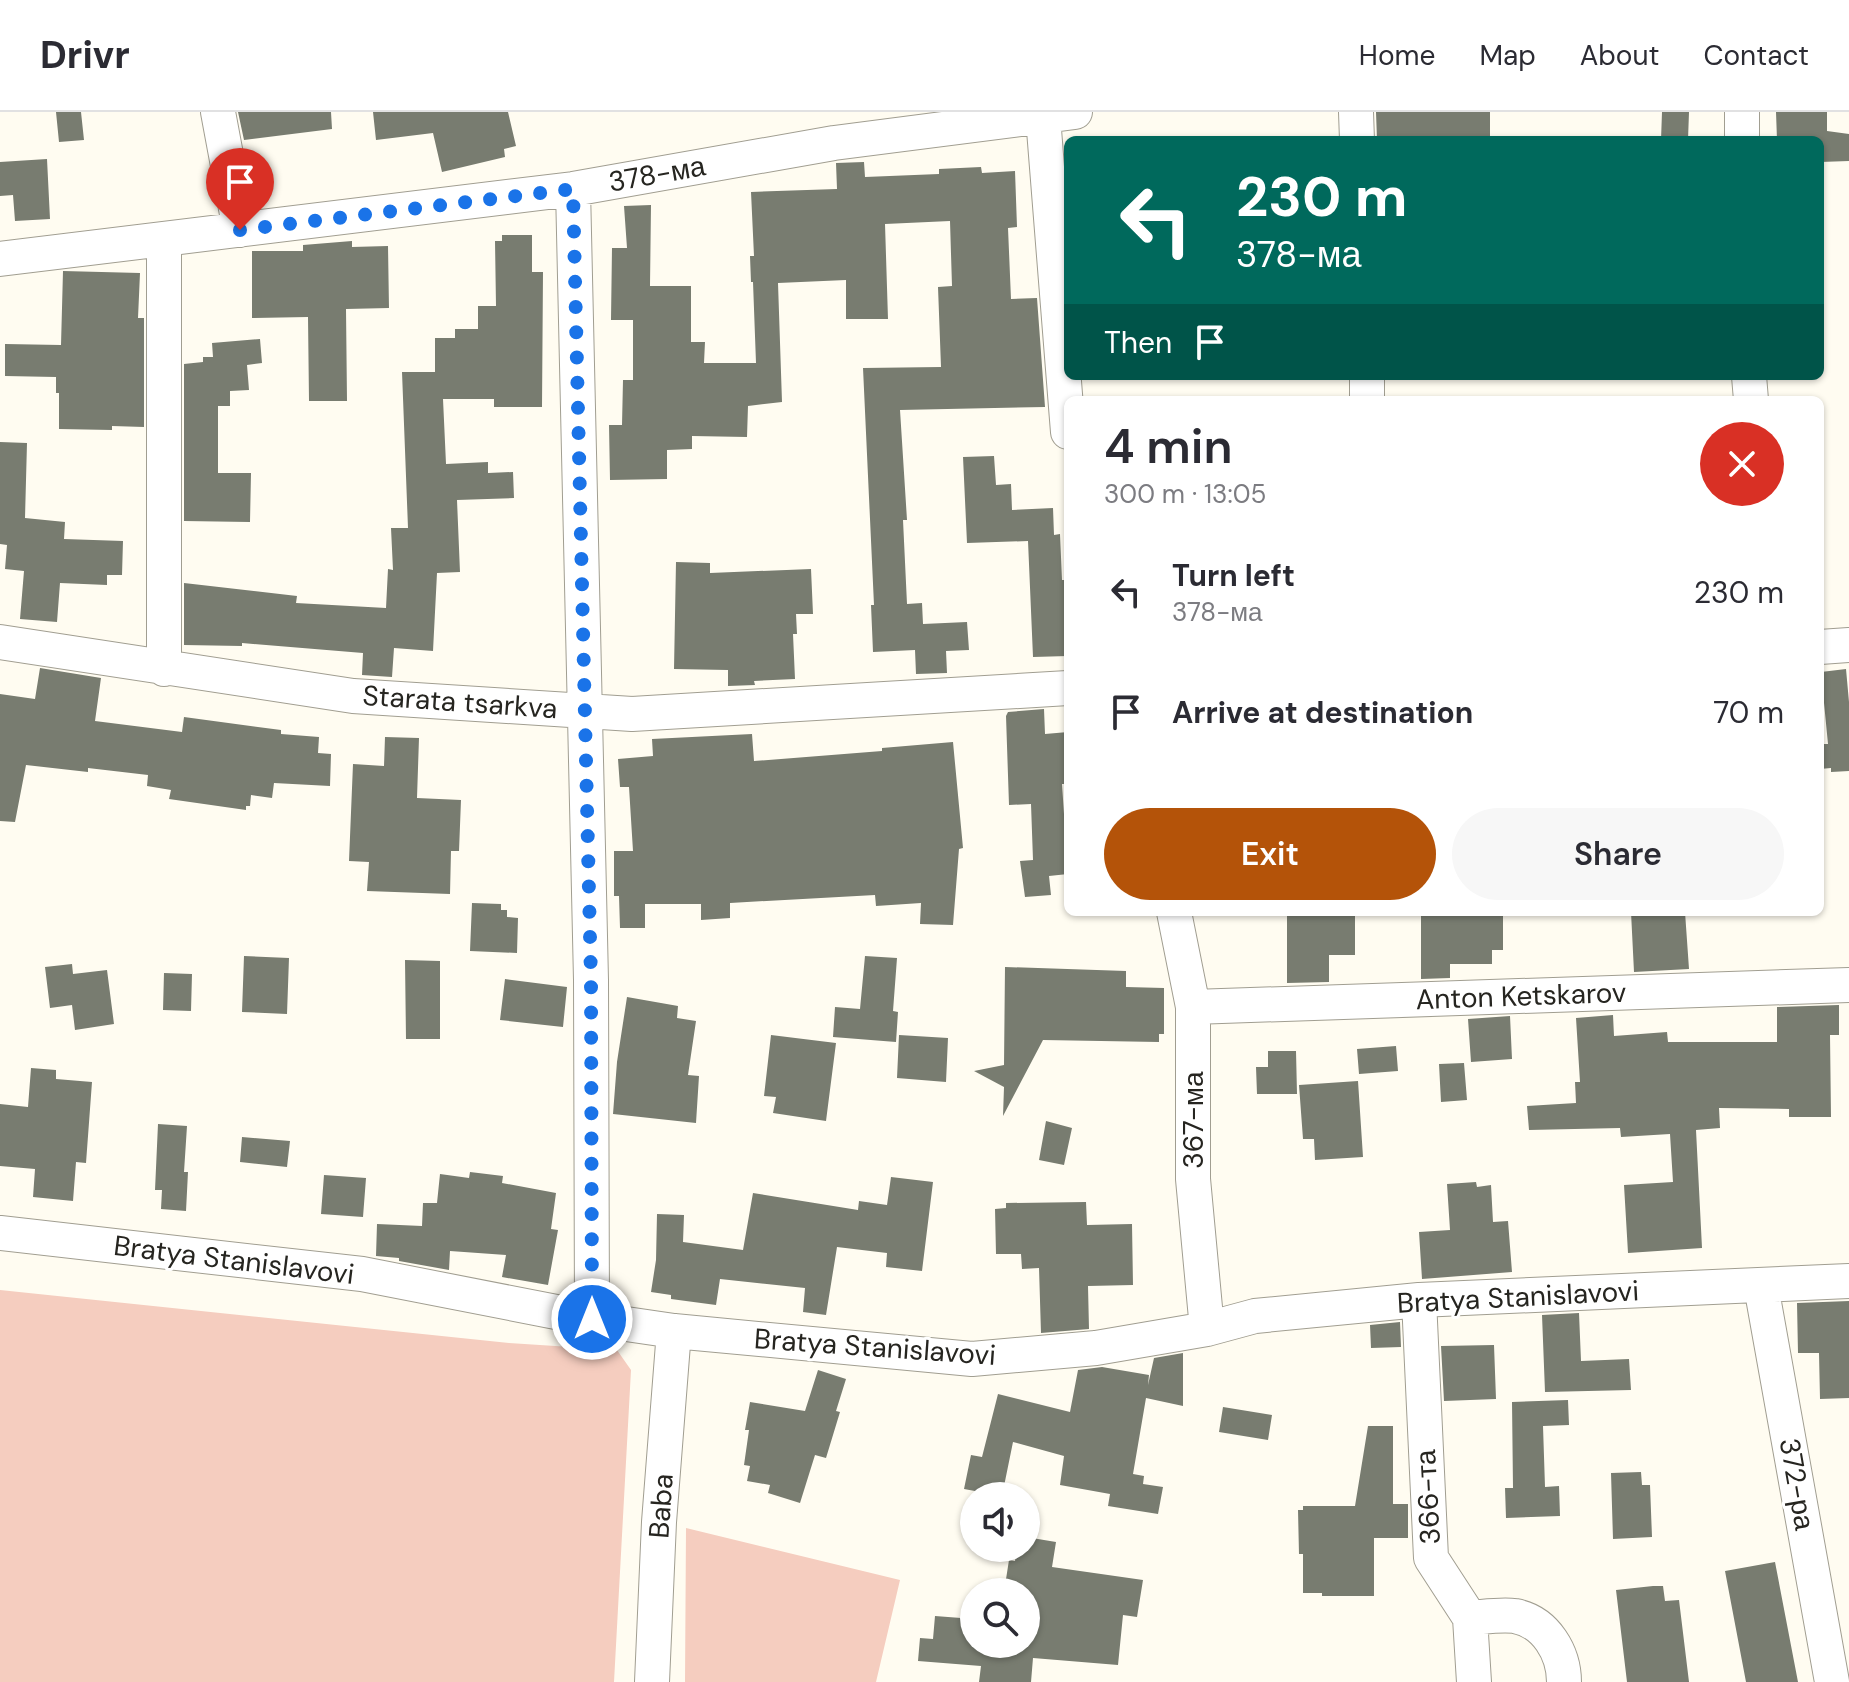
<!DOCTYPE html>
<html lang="en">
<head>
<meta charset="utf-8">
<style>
	:root { --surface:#fff; --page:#f7f7f7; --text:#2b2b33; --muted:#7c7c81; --line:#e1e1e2; --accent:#b45309 }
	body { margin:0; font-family:"DM Sans",sans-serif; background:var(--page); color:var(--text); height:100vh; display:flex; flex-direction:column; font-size:30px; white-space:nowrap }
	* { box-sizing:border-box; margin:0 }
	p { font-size:26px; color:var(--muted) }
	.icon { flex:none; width:44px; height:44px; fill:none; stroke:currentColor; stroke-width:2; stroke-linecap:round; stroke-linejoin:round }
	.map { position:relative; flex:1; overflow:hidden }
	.details { position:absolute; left:1064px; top:284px; width:760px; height:520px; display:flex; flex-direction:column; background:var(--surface); border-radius:12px; box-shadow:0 2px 6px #0004 }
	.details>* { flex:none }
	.top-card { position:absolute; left:1064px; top:24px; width:760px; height:244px; border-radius:12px; box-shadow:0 2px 6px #0004; background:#00695c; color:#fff; overflow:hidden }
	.tools { position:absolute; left:960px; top:1370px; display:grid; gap:16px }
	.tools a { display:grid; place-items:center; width:80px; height:80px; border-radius:50%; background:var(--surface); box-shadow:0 2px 6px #0004; font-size:40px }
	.pin { position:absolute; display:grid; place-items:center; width:68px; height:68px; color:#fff; margin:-82px -34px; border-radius:50% 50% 50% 0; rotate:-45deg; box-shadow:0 0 8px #0007 }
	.pin .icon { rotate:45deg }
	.me { position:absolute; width:88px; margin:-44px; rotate:0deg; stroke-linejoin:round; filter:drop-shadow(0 0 6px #0008) }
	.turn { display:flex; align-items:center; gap:28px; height:168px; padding:0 40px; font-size:36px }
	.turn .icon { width:104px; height:104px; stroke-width:2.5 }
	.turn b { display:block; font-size:56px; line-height:68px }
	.then { display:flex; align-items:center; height:76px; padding:0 40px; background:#0003; gap:16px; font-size:30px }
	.round { display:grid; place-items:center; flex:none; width:84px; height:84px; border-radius:42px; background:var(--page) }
	.summary { display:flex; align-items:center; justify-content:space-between; height:136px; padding:0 40px }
	h1 { font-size:48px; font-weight:600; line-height:60px }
	.primary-button { display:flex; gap:16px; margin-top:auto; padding:16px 40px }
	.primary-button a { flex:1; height:92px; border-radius:48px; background:var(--accent); color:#fff; font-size:32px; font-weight:600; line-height:92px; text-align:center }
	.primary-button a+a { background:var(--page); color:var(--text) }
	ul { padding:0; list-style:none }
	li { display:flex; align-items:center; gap:24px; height:120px; padding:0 40px }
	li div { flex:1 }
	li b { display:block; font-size:30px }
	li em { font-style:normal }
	header { display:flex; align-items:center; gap:48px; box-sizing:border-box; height:112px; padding:0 40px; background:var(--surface); border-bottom:2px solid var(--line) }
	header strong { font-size:38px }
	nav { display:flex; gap:44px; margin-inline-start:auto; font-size:28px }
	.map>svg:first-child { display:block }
</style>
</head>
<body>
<header>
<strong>Drivr</strong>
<nav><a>Home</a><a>Map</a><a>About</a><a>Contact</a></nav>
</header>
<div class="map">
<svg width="1849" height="1570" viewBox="0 0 1849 1570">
	<rect width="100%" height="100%" fill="#fffcf1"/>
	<path fill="#f5cdbf" d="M0 1178 509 1231 617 1238 631 1258 614 1570H0Z
		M686 1416 900 1468 876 1570H685Z"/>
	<path fill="#787c70" d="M56 0H81L84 28 59 30Z
		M238 0H331L332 17 244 28Z
		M373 0H508L516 34 504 37 505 45 442 60 433 21 376 28Z
		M1376 0H1490V28H1377Z
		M1662 0H1689L1688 28H1661Z
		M1776 0H1827V19L1849 22V49L1820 50V28H1777Z
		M47 47 50 107 15 109 13 83 0 84V50Z
		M864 50 865 65 939 62V57L981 55 982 61 1015 59 1017 115 1008 116 1011 187 1037 186 1045 295 900 298 907 408H903L907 492 922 491 923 512 967 510 969 538 946 539 947 561 916 562 915 538 873 540 871 493H874L863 256 941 255 938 175 952 174 950 109 885 112 888 207H846V168L778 171 782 290 748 294 747 325 692 324V337L667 338V367L610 368 609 313H622L623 268H633V208H611L612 136H627L624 94 651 93 650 174H691V230H705L704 251H756L753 170H751L750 144H754L751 80 837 77 836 51Z
		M502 123H532V160H543L542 295H494V287H443L446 352 488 350V361L513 360 514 386 457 388 460 460 437 461 433 539 394 536 392 565 362 563 363 541 242 531V534L184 533V471L297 484 296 491 386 496 388 457 393 458 391 416H408L402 260H435V226H455V217H478V194H496L495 129H502Z
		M352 129V135L388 134 389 196 346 197 347 289H309L308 205 252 206V139H303V133Z
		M63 159 140 161 138 206H144V315L112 314V318L59 317V281H56V265L5 264V232L61 233Z
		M260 227 262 251 247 253 249 278 230 279V294H218V361H251L250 410 184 409V252L203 250V245H213L212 231Z
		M0 330 27 331 25 406 65 410 64 427 123 429 122 463H107V473L60 471 57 510 20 507 24 459 5 457 7 433 0 432Z
		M994 344 996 373 1011 372 1012 398 1053 396 1054 423 1060 422 1062 468H1065L1068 489V544L1033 545 1028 429 967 431 963 345Z
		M676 450 710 451V461L811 457 813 502H796L797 522H793L795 567 754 569 755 573 728 574V558L674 557Z
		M40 556 101 566 95 609 182 620 184 605 281 618V622L319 625 318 641 331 642 330 674 274 671 272 686 251 683 250 694H246V698L169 687 171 678 147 674 148 663 88 656V660L26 653 15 710 0 709V582L35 587Z
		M1846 557 1849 590V659L1831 660V656L1820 657V632H1828L1821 560Z
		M1044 597 1045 622 1068 620V672H1062L1068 762 1049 764 1051 783 1025 785 1020 749 1033 748 1031 692 1009 693 1006 604 1008 600Z
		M752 622 754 649 882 639V636L953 630 963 736 959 737 953 813 920 812 921 791 876 794 875 783 730 791V806L701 808V792H645V816H620L619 784H614V739H633L629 675H620L618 647 653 644 652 627Z
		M385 625 419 626 417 686 461 688 459 739H451L450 782 367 779 369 750 349 749 353 652 384 654Z
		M472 791 501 792V798H507V805L518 806 517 841 470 839Z
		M1287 800H1355V843H1329V870L1287 871Z
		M1421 800 1503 801V838H1492V852H1450V866L1421 867Z
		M1631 800H1685L1689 857 1634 860Z
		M244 844 289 846 287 902 242 900Z
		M865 844 897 846 893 899 898 900 896 930 833 925 835 895 860 897Z
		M405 848 440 849V927H406Z
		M72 852 73 862 107 858 114 912 75 918 72 893 50 896 45 855Z
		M1005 855 1126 859V875L1164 876V922H1159V930L1043 928 1003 1004 1004 975 974 959 1004 953Z
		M164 861 192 862 191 899 163 898Z
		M505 867 567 875 563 915 500 908Z
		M627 885 678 894 677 906 696 909 688 963 699 964 696 1011 613 1002 617 950Z
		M1839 893V923H1830L1831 1005H1789V997L1719 996 1720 1016 1696 1018 1702 1136 1628 1141 1624 1073 1673 1070 1670 1022 1621 1025 1620 1016 1529 1018 1527 994 1576 991 1575 970H1580L1576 906 1613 903 1614 924 1667 920 1668 930H1777V895Z
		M1510 904 1512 947 1471 950 1468 907Z
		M771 923 836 931 826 1009 773 1001 776 985 764 984Z
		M899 923 948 926 946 970 897 966Z
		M1396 934 1398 959 1359 962 1357 937Z
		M1268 939H1296L1297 982H1257L1256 955H1268Z
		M1464 951 1467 988 1441 990 1439 952Z
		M31 956 56 958V967L92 970 86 1051 76 1050 73 1089 33 1085 35 1057 0 1054V992L28 995Z
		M1358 969 1363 1045 1315 1048 1314 1027H1303L1299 973Z
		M1046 1009 1072 1016 1064 1053 1039 1048Z
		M158 1012 187 1014 184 1060H188L186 1099 161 1097 162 1078H155Z
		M242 1025 290 1029 287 1055 240 1050Z
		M470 1060 503 1064 502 1071 556 1081 551 1117 558 1118 548 1173 502 1165 506 1143 450 1139 449 1158 399 1149V1146L376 1144 377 1112 422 1114 423 1091H437L440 1062 469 1066Z
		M324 1063 366 1066 363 1105 321 1102Z
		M891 1065 933 1070 922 1159 886 1155 887 1141 837 1135 826 1203 803 1200 805 1176 720 1167 716 1193 671 1187V1183L651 1180 656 1148 657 1102 684 1103 683 1130 743 1138 753 1081 858 1098 859 1089 887 1093Z
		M1476 1070 1477 1075 1491 1073 1493 1110 1508 1109 1512 1160 1422 1167 1419 1120 1450 1118 1447 1072Z
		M1086 1090 1087 1113 1132 1112 1133 1173 1088 1174 1089 1217 1041 1221 1039 1156 1022 1157 1021 1142H996L995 1097 1006 1096V1091Z
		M1849 1189V1286L1820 1287 1819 1241H1798L1797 1191Z
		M1579 1201 1581 1249 1629 1247 1631 1278 1545 1280 1542 1203Z
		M1400 1210 1401 1235 1371 1236 1370 1213Z
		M1494 1233 1496 1287 1444 1289 1441 1234Z
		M1183 1241V1294L1146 1286 1133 1362 1144 1364 1143 1372 1163 1375 1158 1402 1108 1394 1110 1382 1060 1373 1064 1344 1013 1330 1002 1384 964 1377 971 1343 982 1345 998 1282 1070 1300 1078 1258 1102 1255 1149 1263 1148 1273 1154 1246Z
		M818 1258 846 1267 836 1299 840 1300 826 1346 815 1343 800 1391 768 1381 770 1373 747 1369 750 1354 744 1353 749 1318H745L750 1290 805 1299Z
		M1568 1288 1569 1313 1543 1314 1545 1375 1559 1374 1560 1404 1506 1406 1505 1376H1513L1512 1290Z
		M1223 1295 1272 1303 1268 1328 1219 1320Z
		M1368 1314H1393V1392H1408V1426H1374V1484H1322V1481H1303V1442H1299L1298 1398H1303V1394H1355Z
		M1641 1360 1642 1373H1650L1652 1425 1613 1427 1611 1361Z
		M1026 1425 1056 1430 1052 1455 1143 1468 1137 1505 1123 1503 1118 1553 1033 1546 1031 1570H979L981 1554 918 1549 920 1526 933 1527 935 1504 974 1507V1532L1026 1534V1480H1004L1009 1448 1015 1449 1017 1436H1026Z
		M1775 1450 1798 1570H1746L1725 1459Z
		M1653 1474H1663L1665 1489 1679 1488 1689 1570H1627L1616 1478Z"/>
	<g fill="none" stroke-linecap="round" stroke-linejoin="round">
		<g stroke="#a19e91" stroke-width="36">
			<path id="street" d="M218 0 240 118
				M1356 0 1357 28
				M1043 5 1068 320
				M1742 28V0
				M573 77 591 868 592 1207
				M164 127V557
				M0 147 573 77 834 31 1075 0
				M1367 264V288
				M1749 264 1751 288
				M0 530 353 584 632 602 1068 576
				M1820 535 1849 533
				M1174 800 1193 895V1067L1207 1217
				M1193 895 1849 873
				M0 1121 362 1162 592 1207 674 1219 972 1247 1096 1236 1207 1217 1255 1204 1419 1188 1849 1169
				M1761 1174 1832 1570
				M1419 1188 1431 1446 1470 1506 1474 1570
				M1470 1506C1484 1505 1501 1502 1515 1504 1546 1510 1564 1541 1564 1570
				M652 1570 659 1410 674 1219"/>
		</g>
		<use href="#street" stroke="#fff" stroke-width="34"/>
	</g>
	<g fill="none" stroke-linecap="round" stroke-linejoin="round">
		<path stroke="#1a73e8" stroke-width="14" stroke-dasharray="0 25.2" d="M240 118 573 77 591 868 592 1207"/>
	</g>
	<g text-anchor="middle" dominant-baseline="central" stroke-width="6" stroke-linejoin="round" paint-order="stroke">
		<g font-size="28" fill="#262520" stroke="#fff">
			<text transform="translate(657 62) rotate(-10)">378-ма</text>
			<text transform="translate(460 590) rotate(4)">Starata tsarkva</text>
			<text transform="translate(1521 884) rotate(-2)">Anton Ketskarov</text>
			<text transform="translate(1193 1008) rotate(-90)">367-ма</text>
			<text transform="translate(234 1148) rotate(7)">Bratya Stanislavovi</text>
			<text transform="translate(1518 1185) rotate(-3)">Bratya Stanislavovi</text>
			<text transform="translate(875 1235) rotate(4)">Bratya Stanislavovi</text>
			<text transform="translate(1797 1372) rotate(80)">372-ра</text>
			<text transform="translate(1428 1385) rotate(-93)">366-та</text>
			<text transform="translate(661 1394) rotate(-86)">Baba</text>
		</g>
	</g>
</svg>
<div class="tools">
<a><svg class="icon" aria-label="sound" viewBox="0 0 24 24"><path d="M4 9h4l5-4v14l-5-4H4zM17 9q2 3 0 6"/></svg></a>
<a><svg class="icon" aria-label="search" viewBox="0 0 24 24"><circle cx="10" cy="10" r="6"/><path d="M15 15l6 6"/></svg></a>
</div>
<div class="pin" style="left:240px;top:118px;background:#d93025"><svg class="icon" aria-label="arrive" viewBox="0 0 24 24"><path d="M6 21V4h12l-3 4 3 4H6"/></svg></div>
<svg class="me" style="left:592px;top:1207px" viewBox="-20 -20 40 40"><circle r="17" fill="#1a73e8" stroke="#fff" stroke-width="3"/><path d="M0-11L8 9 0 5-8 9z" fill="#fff"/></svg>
<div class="top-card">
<div class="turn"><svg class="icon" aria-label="left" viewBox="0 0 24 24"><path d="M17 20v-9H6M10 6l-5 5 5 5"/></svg><div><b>230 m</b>378-ма</div></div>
<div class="then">Then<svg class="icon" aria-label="arrive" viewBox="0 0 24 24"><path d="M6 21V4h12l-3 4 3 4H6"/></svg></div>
</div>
<section class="details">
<div class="summary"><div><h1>4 min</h1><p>300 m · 13:05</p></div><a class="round" style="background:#d93025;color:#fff"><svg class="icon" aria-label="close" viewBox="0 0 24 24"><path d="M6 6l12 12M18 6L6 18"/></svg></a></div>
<ul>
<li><svg class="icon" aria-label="left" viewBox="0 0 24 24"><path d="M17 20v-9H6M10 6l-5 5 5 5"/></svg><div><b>Turn left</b><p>378-ма</p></div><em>230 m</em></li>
<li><svg class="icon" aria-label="arrive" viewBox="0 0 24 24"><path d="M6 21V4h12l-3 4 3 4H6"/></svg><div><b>Arrive at destination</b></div><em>70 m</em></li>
</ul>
<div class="primary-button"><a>Exit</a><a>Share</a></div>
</section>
</div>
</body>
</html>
